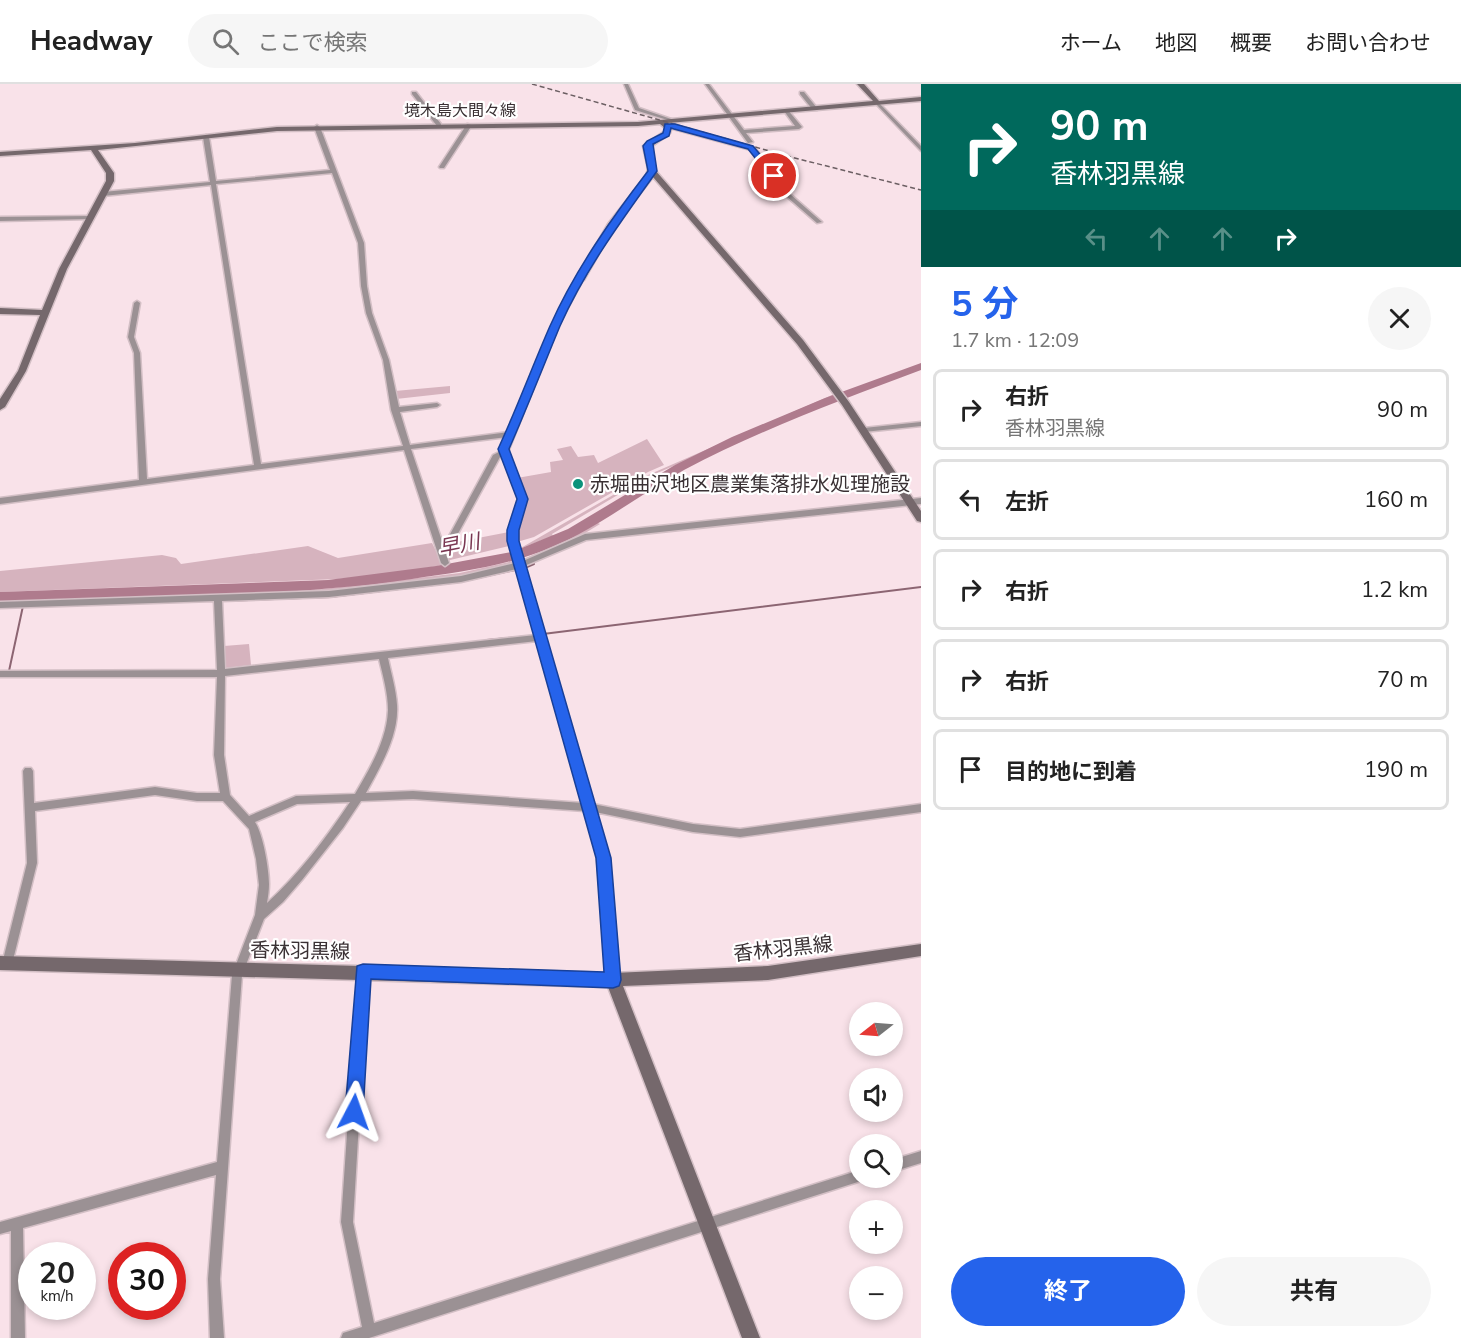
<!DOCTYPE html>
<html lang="ja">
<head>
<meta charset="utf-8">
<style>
	:root { --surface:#fff; --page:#f6f6f6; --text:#222; --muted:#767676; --line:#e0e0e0; --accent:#2563eb }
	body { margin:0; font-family:"Nunito Sans","Noto Sans JP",sans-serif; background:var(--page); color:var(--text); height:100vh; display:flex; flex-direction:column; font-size:22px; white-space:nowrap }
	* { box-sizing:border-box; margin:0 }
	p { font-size:20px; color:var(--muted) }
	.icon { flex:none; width:33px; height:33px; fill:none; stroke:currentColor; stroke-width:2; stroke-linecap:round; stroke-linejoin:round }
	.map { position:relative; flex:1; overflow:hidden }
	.side { display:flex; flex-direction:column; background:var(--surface); width:540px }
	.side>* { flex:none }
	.top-card { background:#00695c; color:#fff; overflow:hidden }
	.needle { width:39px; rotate:253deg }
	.tools { position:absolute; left:849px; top:918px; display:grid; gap:12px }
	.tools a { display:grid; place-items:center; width:54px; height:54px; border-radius:50%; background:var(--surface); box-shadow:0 3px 9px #0003; font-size:30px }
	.speed { position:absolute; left:18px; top:1158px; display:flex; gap:12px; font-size:30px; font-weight:700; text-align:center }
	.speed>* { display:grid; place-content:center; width:78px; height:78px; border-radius:50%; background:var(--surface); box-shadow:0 3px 9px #0003; line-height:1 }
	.speed small { font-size:15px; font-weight:400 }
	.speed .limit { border:9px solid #d22; background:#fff; color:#111 }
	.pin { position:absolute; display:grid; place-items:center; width:51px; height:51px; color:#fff; margin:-26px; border:3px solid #fff; border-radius:50%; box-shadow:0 2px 6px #0007 }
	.me { position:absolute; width:66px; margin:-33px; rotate:4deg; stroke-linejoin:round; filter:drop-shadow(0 0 4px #0008) }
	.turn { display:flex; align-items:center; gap:21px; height:126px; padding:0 30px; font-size:27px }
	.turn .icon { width:78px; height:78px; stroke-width:2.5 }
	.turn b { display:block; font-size:42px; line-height:51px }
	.lanes { display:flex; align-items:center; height:57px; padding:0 30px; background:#0003; justify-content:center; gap:30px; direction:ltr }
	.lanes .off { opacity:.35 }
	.round { display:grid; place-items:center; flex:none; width:63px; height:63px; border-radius:32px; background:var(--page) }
	.headline { display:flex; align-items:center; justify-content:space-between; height:102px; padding:0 30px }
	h1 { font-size:36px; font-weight:700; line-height:45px; color:var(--accent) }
	.cta { display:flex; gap:12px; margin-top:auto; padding:12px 30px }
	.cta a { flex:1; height:69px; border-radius:36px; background:var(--accent); color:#fff; font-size:24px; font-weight:700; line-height:69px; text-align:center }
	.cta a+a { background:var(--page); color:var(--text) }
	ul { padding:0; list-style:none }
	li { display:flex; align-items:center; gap:18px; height:81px; margin:0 12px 9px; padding:0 18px; border:3px solid var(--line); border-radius:9px }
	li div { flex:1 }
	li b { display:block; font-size:22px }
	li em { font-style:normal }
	header { display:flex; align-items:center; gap:36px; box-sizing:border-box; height:84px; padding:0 30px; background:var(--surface); border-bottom:2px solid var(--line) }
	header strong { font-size:28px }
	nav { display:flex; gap:33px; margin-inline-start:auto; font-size:21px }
	.search { width:420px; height:54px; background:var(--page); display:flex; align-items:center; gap:15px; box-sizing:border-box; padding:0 21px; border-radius:33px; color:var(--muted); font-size:22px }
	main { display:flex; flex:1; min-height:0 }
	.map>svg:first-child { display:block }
</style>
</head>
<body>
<header>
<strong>Headway</strong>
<div class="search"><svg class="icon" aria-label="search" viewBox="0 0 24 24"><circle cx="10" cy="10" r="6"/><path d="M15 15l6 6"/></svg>ここで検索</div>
<nav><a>ホーム</a><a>地図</a><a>概要</a><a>お問い合わせ</a></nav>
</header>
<main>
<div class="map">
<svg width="921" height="1254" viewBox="0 0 921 1254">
	<rect width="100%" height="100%" fill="#f9e2e9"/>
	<path fill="#d6b3be" d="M450 302V309L396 315 395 307Z
		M832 311 836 312 648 393 552 450 553 452 519 465 648 391Z
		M647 355 664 381 648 388 534 453 517 458 516 451 526 414 517 394 551 388 550 378 563 376 557 365 571 362 578 373 594 371 598 379Z
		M596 438 600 440C571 458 548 471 515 478L512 481C400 508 283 510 168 514L169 511 323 505 460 489 526 474 562 458Z
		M509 448V462L446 477 444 472 452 459Z
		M432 459 443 481 391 490 338 495 0 508V487L162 471 176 474 181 480 308 462 338 474Z
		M249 560 251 581 225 584 224 562Z"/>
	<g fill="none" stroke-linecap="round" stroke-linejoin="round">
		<path stroke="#8c6572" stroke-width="2" d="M527 483 534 480
			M464 497 515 486
			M7 515 8 512
			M222 517 330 513 459 498
			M23 522 9 587H100
			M543 550 921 503
			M487 556 530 552"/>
		<path fill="#af7b8d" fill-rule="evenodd" d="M921 279V286C841 316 760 346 684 386 633 414 587 453 531 471 493 484 452 489 412 495 276 515 137 511 0 518V508L328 496 436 482 512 468 568 445 675 381 732 353 825 314Z"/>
		<g stroke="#d3bfc5" stroke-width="3">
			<path id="street" d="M624 0H628L639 24 674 36V38L635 26Z
				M705 0H709L744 46 795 42 784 27 787 25 802 43 799 45 746 49 753 58 748 59Z
				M412 8H416L441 40V42H437L412 10Z
				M800 8H804L817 24V26H813L800 10Z
				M878 18 921 62V67L876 20V19Z
				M467 40 472 41 444 84H440L439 83Z
				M668 40 755 64 790 110 822 138 817 139 786 112 751 66 666 43V41Z
				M317 41 320 43 364 159 367 202 372 229 389 276 399 323 437 319 440 321 437 323 400 328 410 361 509 348 552 242 578 194 581 192 584 194 558 242 508 368 527 415 516 449 523 477 585 450 921 414V420L586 456 524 482 593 720 693 740 740 745 921 720V728L740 753 693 748 595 728 606 765 618 896 617 900 613 901 609 900 608 896 596 765 585 727 413 715 361 717 343 744 302 796 283 818 264 835 242 891 220 1195 224 1254H210L208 1195 216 1091 23 1144 25 1254H11V1147L0 1150V1138L217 1078 232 891 255 831 259 801 256 775 249 745 223 717H197L155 711 35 727 37 779 12 880 11 883 7 885 3 883 2 880 27 779 23 687 25 684H31L33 687 34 719 155 703 197 709H220L214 671 217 593H0V587L217 586 214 517 0 524V518L329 507 461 492 515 479 508 449 519 415 502 372 500 373 455 455 445 467 449 479 445 482 441 479 404 366 0 420V414L139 396 134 269 128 253 134 219 137 217 140 219 134 253 140 269 147 395 254 381 211 101 103 112 100 110 103 108 210 98 203 53 206 51 209 53 216 97 330 86 314 43ZM332 89 358 159 361 202 366 229 383 276 391 326 403 362 261 380 216 100ZM507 353 501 367 493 371 448 454 443 460 411 365ZM517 485 536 551 225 585 222 517 329 513 461 498ZM537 557 583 719 413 707 366 709C380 683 399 652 397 621 396 605 391 589 388 574ZM379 575C383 592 388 609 388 626 387 656 370 684 355 710L296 712 249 732 230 711 224 671 225 592ZM350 718C326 754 299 790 267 819 268 813 269 806 269 800 269 785 263 750 255 738L297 720Z
				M92 132 93 133 90 135 0 137V133Z
				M921 338V342L864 348 860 346 864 344Z
				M363 883 367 884 368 888 353 1138 374 1239 860 1086V1094H865L864 1096 369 1254H341L343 1249 362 1243 341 1138 358 888 359 884Z
				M921 1067V1079L892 1088V1076Z"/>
		</g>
		<g stroke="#d3bfc5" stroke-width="3">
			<path id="secondary" d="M857 0H864L879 17 921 13V17L668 39 672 43 670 49 651 63 655 86 803 256 849 318 921 427V438L917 437 842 321 797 260 653 93 615 141 584 196 577 194 608 140 646 92 648 85 643 62 665 47V44L660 40 638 42 277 47 98 66 114 89V97L67 185 26 287 5 323 0 326V315L18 287 40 231 0 230V224L42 226 59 185 106 97V89L91 66 0 72V68L135 59 277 43 638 38 873 17Z
				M921 860V872L768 896 623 902 760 1254H742L608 903 0 886V872L613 889 768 882Z"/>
		</g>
		<use href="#street" fill="#9b9194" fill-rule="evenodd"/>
		<use href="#secondary" fill="#75686c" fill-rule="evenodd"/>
		<path stroke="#6c5f63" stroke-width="1.5" stroke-dasharray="5 3" stroke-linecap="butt" d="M532 0 787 72 921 106"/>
	</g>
	<path fill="#2563eb" stroke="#184099" stroke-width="1.5" d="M665 40H675L753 62 778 92 771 94 748 65 674 45 671 44 669 52 653 60 657 87C621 137 585 186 560 242 543 283 527 324 509 365L528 415 519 446V457L611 774 621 896 619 902 613 904 371 895 363 1028 360 1034 354 1036 347 1034 345 1028 357 882 363 880 604 888 596 774 507 457V446L517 415 498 365C517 324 532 283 550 242 575 186 611 135 648 87L643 62 647 57 663 49Z"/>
	<circle fill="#0b927b" stroke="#fff" stroke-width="2" cx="578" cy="400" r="6"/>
	<g text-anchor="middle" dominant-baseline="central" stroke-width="4.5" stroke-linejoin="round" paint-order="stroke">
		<g font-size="16" fill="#3a3134" stroke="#fff">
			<text x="460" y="27">境木島大間々線</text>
		</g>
		<g font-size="20" fill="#3a3134" stroke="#fff" text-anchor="start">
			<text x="590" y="400">赤堀曲沢地区農業集落排水処理施設</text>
		</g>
		<g font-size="20" fill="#3a3134" stroke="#fff">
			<text transform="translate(783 865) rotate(-6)">香林羽黒線</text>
			<text transform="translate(300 867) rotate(1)">香林羽黒線</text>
		</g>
		<g font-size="21" font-style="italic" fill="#7a3752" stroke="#fff">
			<text transform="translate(459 461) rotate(-11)">早川</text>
		</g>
	</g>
</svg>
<div class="tools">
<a><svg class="needle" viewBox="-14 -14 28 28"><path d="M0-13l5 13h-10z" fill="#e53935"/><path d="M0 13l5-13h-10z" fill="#767676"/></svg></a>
<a><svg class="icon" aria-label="sound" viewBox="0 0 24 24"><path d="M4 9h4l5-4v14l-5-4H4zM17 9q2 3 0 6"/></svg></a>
<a><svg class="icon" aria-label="search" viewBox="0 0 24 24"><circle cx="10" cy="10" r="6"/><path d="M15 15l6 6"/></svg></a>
<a>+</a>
<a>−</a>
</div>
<div class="speed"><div>20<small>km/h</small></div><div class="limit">30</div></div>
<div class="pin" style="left:774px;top:92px;background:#d93025"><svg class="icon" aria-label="arrive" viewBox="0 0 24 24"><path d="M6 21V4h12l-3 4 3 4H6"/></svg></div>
<svg class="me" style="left:354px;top:1028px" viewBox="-20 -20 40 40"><path d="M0-17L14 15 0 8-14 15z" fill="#2563eb" stroke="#fff" stroke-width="4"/></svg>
</div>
<section class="side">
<div class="top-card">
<div class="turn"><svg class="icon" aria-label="right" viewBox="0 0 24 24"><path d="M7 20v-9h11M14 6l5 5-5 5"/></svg><div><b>90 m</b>香林羽黒線</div></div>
<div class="lanes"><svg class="icon off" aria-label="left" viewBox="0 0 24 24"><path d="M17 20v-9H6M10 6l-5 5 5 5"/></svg><svg class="icon off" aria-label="ahead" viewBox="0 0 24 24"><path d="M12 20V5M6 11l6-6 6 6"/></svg><svg class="icon off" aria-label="ahead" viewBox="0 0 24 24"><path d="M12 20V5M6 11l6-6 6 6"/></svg><svg class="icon" aria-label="right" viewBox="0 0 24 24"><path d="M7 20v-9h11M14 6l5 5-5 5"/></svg></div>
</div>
<div class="headline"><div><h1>5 分</h1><p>1.7 km · 12:09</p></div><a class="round"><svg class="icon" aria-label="close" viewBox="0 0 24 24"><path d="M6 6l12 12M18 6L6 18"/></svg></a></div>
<ul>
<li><svg class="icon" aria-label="right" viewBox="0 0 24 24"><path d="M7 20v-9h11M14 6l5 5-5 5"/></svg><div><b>右折</b><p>香林羽黒線</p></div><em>90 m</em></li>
<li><svg class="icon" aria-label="left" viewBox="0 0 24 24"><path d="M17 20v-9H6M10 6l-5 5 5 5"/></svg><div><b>左折</b></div><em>160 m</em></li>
<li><svg class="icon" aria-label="right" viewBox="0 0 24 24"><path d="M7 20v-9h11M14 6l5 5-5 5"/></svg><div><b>右折</b></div><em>1.2 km</em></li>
<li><svg class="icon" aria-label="right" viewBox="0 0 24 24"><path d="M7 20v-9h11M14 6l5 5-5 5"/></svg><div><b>右折</b></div><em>70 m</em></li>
<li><svg class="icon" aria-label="arrive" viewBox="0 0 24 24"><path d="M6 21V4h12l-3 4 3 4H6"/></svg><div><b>目的地に到着</b></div><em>190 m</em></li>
</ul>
<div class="cta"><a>終了</a><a>共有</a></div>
</section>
</main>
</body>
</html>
